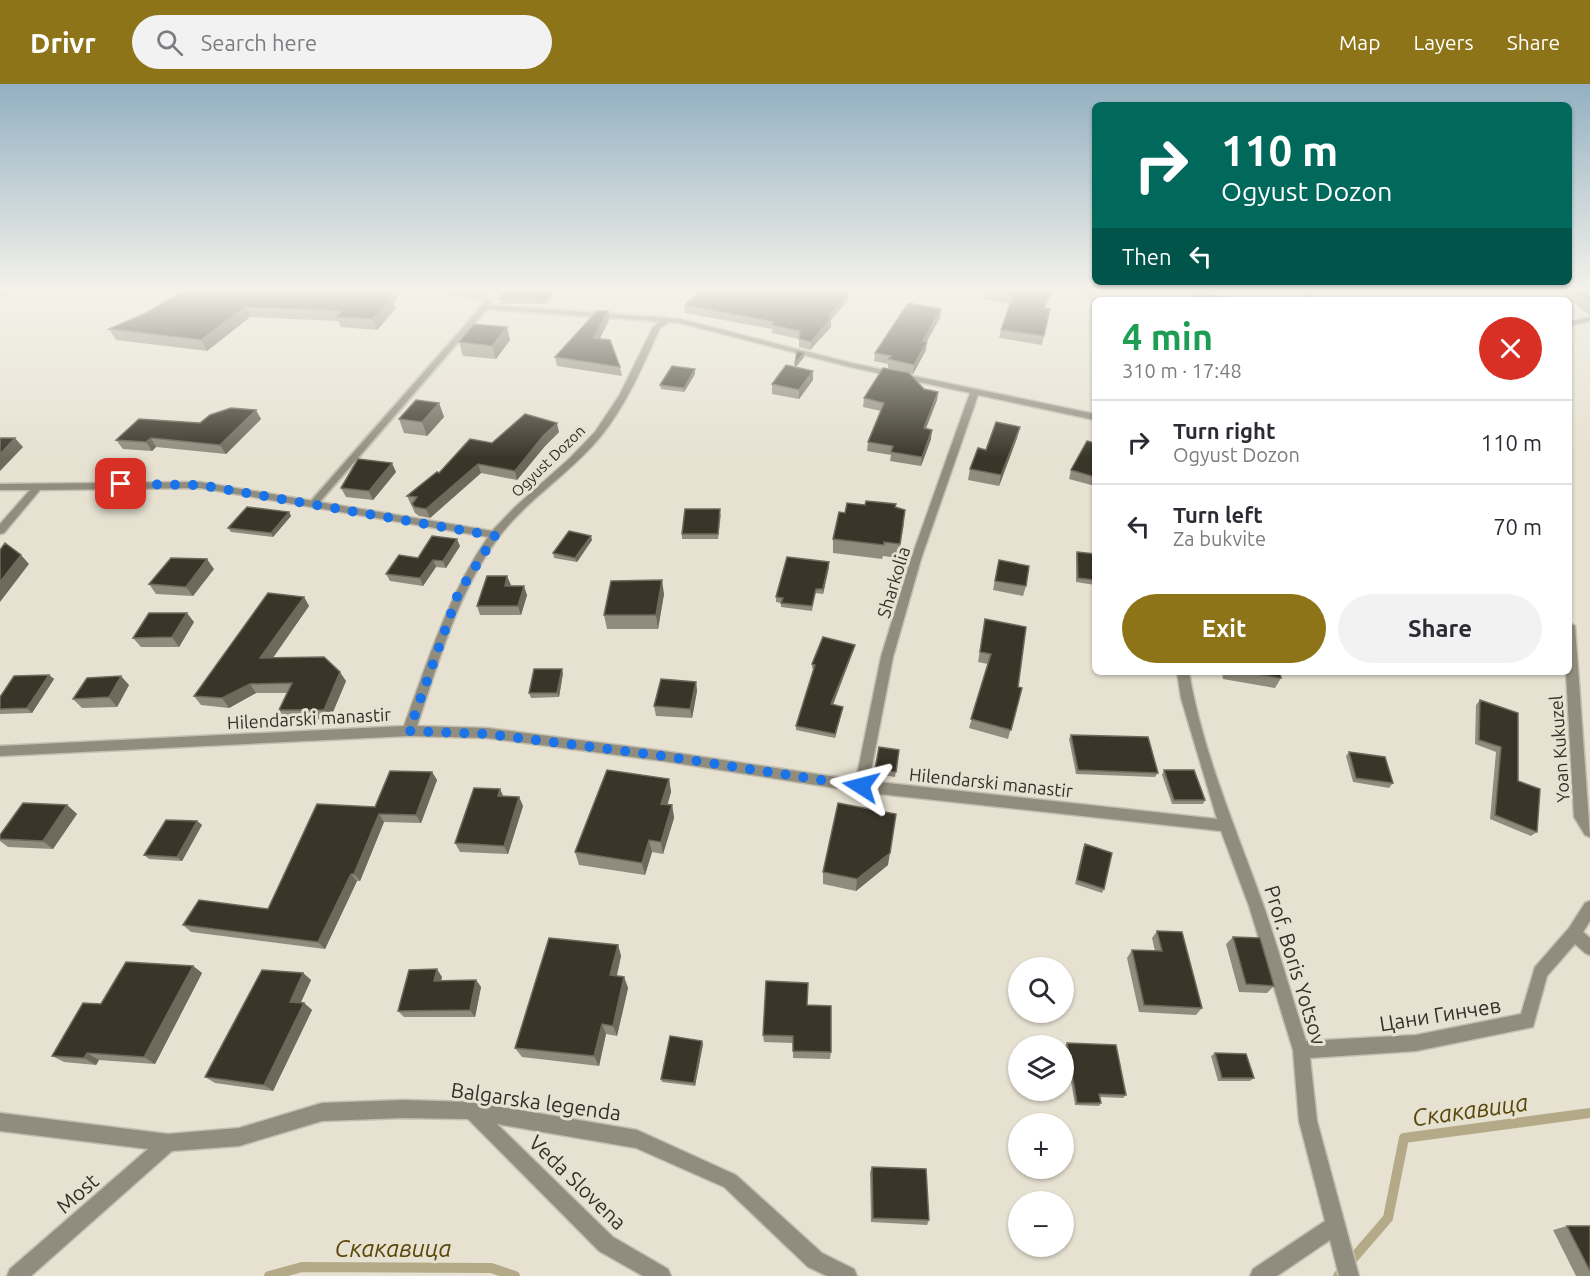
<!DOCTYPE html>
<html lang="en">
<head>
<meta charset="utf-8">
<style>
	:root { --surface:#fff; --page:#f2f2f3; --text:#2b2b33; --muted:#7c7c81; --line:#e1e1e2; --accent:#8d7418 }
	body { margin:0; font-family:Ubuntu,sans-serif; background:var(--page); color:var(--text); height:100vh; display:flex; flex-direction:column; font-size:22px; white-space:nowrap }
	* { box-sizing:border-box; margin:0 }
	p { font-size:20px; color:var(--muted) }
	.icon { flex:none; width:33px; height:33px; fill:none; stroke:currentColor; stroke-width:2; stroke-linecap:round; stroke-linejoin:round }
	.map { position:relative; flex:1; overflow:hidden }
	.details { position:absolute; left:1092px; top:213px; width:480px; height:378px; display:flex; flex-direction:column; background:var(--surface); border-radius:9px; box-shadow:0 2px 4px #0004 }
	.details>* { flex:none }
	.top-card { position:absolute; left:1092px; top:18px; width:480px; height:183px; border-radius:9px; box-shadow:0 2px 4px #0004; background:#00695c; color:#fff; overflow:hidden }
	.controls { position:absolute; left:1008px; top:873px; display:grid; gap:12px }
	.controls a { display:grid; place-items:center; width:66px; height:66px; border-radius:50%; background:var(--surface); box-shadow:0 2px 4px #0004; font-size:30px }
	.pin { position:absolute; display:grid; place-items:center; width:51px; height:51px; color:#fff; margin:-26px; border-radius:12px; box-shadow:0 3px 9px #0006 }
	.me { position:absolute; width:66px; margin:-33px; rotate:279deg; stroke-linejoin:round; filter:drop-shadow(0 0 4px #0008) }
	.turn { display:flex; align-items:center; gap:21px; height:126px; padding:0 30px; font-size:27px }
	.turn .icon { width:78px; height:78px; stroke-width:2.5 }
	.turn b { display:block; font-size:42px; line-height:51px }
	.then { display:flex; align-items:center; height:57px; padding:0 30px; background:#0003; gap:12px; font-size:22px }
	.round { display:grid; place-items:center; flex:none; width:63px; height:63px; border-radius:32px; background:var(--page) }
	.overview { display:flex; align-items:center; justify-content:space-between; height:102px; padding:0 30px }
	h1 { font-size:36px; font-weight:700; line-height:45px; color:#1e9e55 }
	.action { display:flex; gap:12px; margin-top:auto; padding:12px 30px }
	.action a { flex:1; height:69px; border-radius:36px; background:var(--accent); color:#fff; font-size:24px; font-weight:700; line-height:69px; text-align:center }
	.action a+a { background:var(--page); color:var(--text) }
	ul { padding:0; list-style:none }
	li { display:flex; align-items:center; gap:18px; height:84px; padding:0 30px; border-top:2px solid var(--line) }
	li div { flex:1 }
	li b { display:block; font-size:22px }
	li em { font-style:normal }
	header { display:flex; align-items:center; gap:36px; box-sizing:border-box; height:84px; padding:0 30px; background:var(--accent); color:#fff }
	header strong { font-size:28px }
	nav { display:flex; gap:33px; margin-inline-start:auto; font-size:21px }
	.search { width:420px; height:54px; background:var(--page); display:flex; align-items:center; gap:15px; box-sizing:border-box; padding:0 21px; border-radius:33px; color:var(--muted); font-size:22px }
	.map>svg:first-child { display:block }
</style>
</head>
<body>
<header>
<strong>Drivr</strong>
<div class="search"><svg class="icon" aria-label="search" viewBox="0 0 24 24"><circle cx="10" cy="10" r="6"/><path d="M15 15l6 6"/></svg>Search here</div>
<nav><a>Map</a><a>Layers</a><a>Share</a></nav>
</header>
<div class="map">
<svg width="1590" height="1192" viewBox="0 0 1590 1192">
	<rect width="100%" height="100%" fill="#e6e1d1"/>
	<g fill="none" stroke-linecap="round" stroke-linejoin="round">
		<path stroke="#b5aa88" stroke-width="10" d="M269 1192 302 1183 491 1184 515 1192
			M1338 1192 1388 1134 1404 1054 1590 1029"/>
		<g stroke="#c2beb0" stroke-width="4">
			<path id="lane" d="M450 207 483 211 491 217 489 221 667 234 670 236 667 238 487 225 317 421H311V417L482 222 484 217 481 215 452 211Z
				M1081 207H1089L1100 216 1095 217Z"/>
		</g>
		<g stroke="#c2beb0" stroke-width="3">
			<path id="street" d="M1303 207H1311L1315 216H1307Z
				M1590 233V237L1569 242V238Z
				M664 234 680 235 851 279 1095 330V336L978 311 921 475 893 573 869 697 1217 735 1181 614 1177 588H1189C1202 667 1237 747 1264 823 1279 867 1292 913 1306 957L1416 951 1521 930 1535 883 1569 844 1585 819 1590 817V837L1583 848 1590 854V871L1585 869 1575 860 1547 892 1533 943 1416 967 1310 974 1317 1037 1359 1192H1339L1330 1156 1277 1192H1250L1253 1185 1325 1137 1299 1037 1293 966 1249 822 1221 747 861 708 663 677 487 654 409 652 0 672V662L404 642C428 577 448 511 488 453L200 404 40 406 4 449 0 450V440L30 406H0V400L200 398 492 447 515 423 570 374 595 348 619 312 653 243ZM669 238 680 239 850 283 970 309 911 475 881 573 856 696 663 667 487 644 417 642C439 578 457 509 498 454 527 415 570 390 601 352 627 320 643 281 660 244Z
				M1569 538 1575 542 1590 753 1585 751 1574 733 1566 588H1569Z
				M403 1016 472 1018 637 1046 736 1091 822 1169 854 1185 857 1192H827L808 1183 724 1103 636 1064 497 1040 613 1153 668 1185 671 1192H643L599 1167 468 1035 403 1034 322 1037 239 1062 172 1067 31 1192H7L10 1185 148 1065 0 1047V1029L168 1050 239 1044 322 1019Z"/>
		</g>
		<g stroke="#c2beb0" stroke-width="3">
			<path id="secondary" d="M0 207H10L0 212Z"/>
		</g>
		<path stroke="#a39f93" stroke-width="2" stroke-dasharray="1 3" stroke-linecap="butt" d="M1175 207 1255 216
			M1255 207 1257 216
			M1124 216 1145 207"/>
		<use href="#lane" fill="#918d7e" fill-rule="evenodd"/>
		<use href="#street" fill="#918d7e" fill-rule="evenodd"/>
		<use href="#secondary" fill="#6c6550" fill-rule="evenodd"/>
	</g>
	<path fill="#908b7d" d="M183 207 394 219 396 224 377 246 341 243 338 237 250 233 207 267 116 256 109 245 146 229Z
		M506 207H555L546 220H500L499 215Z
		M983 207H1052L1045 224 1050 225 1042 261 999 254 1001 246 1010 220 982 215Z
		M1562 207H1590V231L1562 210 1564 208Z
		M849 209 848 216 831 236V243L810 266 799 263V255L772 249V245L685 229V221Z
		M941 225 940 234 926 257V266L913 290 888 284V280L874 277 875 269Z
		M609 236 600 254 620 283 622 292 557 282 555 273Z
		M510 256 496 275 463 272 459 258Z
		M804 269V273L796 283 813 296 799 315 772 310V300L795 283Z
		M695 290 684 308 661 305 660 301Z
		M924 305 938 308 937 316 926 345 931 355 921 382 890 377 891 371 867 367 868 358 881 327 863 323 864 314Z
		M439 319 444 333 427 352 404 349 399 335Z
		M261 335 226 370 156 363 152 367 123 365 116 356 200 339Z
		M559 348 545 362 517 396 481 389 430 434 419 432 415 429 407 412 439 389 492 359Z
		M1017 354 999 402 968 396 970 385 986 366Z
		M1095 359V402L1069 395 1071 386Z
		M396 388 373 416 346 413 341 404Z
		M865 421 895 423 904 440 898 474 883 472 882 475 833 469V455L845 429Z
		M289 428 291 432 273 453 231 448 228 444Z
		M721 430 718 455H682V450Z
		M592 456 577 478 554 474 553 469Z
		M460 462 446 484 436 483 423 502 390 497 386 490Z
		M1077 468 1095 470V501L1076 498V472Z
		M999 476 1026 502 1023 512 993 506Z
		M829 483 823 510 815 509 812 527 781 523V519L776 518V513Z
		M214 485 193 512 156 510 149 500Z
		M507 492 510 502 527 511 521 531H480L477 522Z
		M664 510 658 545H607L604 531Z
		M304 513 309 522 272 574 346 597 330 635 285 636 279 626 287 609H256L229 624 201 621 194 612Z
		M985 535 1018 603 1022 604 1008 655 969 644 988 580 978 578Z
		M194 538 179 563H141L133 554Z
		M855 561 854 565 833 621 843 623 842 627 835 654 796 646V642L814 585 812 584V580Z
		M1222 588H1280L1281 594 1275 604 1223 595Z
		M563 589 559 613 531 614 529 609Z
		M49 591 54 595 32 629 0 630V613Z
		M696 598 697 607 692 634 656 632 654 622Z
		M129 601 117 623 82 624 73 615Z
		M1480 616 1518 697 1537 748 1531 752 1490 735 1496 668 1475 660 1476 621Z
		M1071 651 1158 689 1155 693 1076 690 1069 655Z
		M899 666 895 693 875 690V685Z
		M1349 668 1393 699 1389 704 1353 698 1346 672Z
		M1164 686 1205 716 1203 720H1172L1162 691Z
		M432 688 437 696 421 739 384 738 360 797H357L325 865 191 848 183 841 268 825 375 723Z
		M669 695 671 708 667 721H672L674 734 663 770 652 768 645 791 579 781 575 768Z
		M500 705 503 712 519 713 523 722 508 770 460 768 455 759Z
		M67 721 77 730 53 765 8 763 0 757V751Z
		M197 737 202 741 182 777 149 775 144 771Z
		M1085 760 1104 805 1102 809 1075 800 1083 764Z
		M888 781 856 807 823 800V788Z
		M1157 847 1202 924 1196 931 1139 928 1127 874 1132 866 1155 867 1152 854Z
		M1233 853 1274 902 1267 909 1239 908 1226 860Z
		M618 861 621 872 617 892 624 893 628 904 617 952 606 950 599 982 522 973 515 964Z
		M193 882 202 889 155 980 99 976 96 981 64 978 52 972Z
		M303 889 311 896 300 919H304L312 926 273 1007 215 999 205 993Z
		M442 893 441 897 476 896 481 903 475 933H404L398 927Z
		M807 921 831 968 830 975 793 974V959L764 958 763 951Z
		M1067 959 1126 1011 1123 1014 1100 1013 1101 1019 1099 1022 1075 1021 1065 962Z
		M703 960 695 1002 662 998 661 995Z
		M1215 969 1254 994 1250 997H1218L1211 972Z
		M872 1083 929 1136 927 1141 871 1138 870 1088Z
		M1567 1142H1590V1192H1576L1553 1146Z"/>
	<path fill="#6d695b" d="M392 207H401L394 219 396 224 377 246 373 235Z
		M551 207H555L546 220 545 216Z
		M1051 207H1052L1042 232 1043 224Z
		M849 209 848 216 831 236V243L810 266 811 258 829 232Z
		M245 223 250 233 207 267 201 256Z
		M941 225 940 234 922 266 923 257Z
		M608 227 609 236 596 262 594 254Z
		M507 243 510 256 496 275 492 262Z
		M927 258 926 266 913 290 914 281Z
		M804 269V273L795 284V279Z
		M695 285V290L684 308V304Z
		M813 287V296L799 315V306Z
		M938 308 937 316 922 353 924 344Z
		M439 319 444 333 427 352 422 338Z
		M256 326 261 335 226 370 220 361Z
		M557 339 559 348 545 362 517 396 515 387 543 352Z
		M1020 343 1017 354 999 402 1001 391Z
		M932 346 931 355 921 382 922 373Z
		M15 354 23 363 0 387V370Z
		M151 354 156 363 152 367 146 358Z
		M392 379 396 388 373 416 369 407Z
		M478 380 481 389 430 434 426 425Z
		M289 428 291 432 273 453 271 449Z
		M591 452 592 456 577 478 575 474Z
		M457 455 460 462 446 484 443 477Z
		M21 471 29 480 0 518V498Z
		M207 475 214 485 193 512 186 503Z
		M433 476 436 483 423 502 420 494Z
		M829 478V483L823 510V505Z
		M507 492 511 501 508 511 505 502Z
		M662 496 664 510 658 545 656 531Z
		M524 502 527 511 521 531 518 522Z
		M304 513 309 522 266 584 260 574Z
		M187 529 194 538 179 563 172 553Z
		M855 561 854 565 831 625V620Z
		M562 585 563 589 559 613 557 609Z
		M340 588 346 597 330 635 324 626Z
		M49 591 54 595 32 629 27 624Z
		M121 592 129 601 117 623 109 613Z
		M696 598 697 607 692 634 690 625Z
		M250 600 256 609 229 624 222 614Z
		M843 623 842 627 835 654V650Z
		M432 688 437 696 421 739 416 731Z
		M669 695 671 708 664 733 661 720Z
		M500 705 504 714 498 712Z
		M519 713 523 722 508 770 504 762Z
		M67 721 77 730 53 765 43 757Z
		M672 721 674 734 663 770 661 758Z
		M379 730 384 738 360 797 354 790Z
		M197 737 202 741 182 777 177 773Z
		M649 756 652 768 645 791 642 779Z
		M890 769 888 781 856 807 857 795Z
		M351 790 357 797 325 865 318 858Z
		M618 861 621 872 614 902 610 891Z
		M193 882 202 889 155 980 144 973Z
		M437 885 442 893 439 904 434 897Z
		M303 889 311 896 298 925 290 918Z
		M624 893 628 904 617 952 613 942Z
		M476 896 481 903 475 933 470 926Z
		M304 919 312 926 273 1007 264 1001Z
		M602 940 606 950 599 982 594 972Z
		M702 957 703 960 695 1002 694 999Z
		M87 969 99 976 96 981 84 974Z"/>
	<path fill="#393529" stroke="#6d695b" stroke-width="1.5" d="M183 207H392L388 214H393L373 235 336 233 342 227 245 223 201 256 109 245 146 229Z
		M506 207H551L545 216 499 215Z
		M700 207H843L849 209 829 232 831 235 811 258 799 255 800 247 772 241 774 238 685 221Z
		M990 207H1051L1043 224 1050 225 1044 252 1001 246 1013 211Z
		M1575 207H1590V218Z
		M1193 209 1244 215V216H1193Z
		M908 219 941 225 923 257 927 258 914 281 888 275 891 272 875 269Z
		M597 227H608L594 254 610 256 620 283 555 273Z
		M474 240 507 243 492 262 459 258Z
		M797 267 804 269 795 279Z
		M786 281 813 287 799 306 772 300Z
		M672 282 695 285 684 304 660 301Z
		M883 284 909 289 924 305 938 308 924 344 932 346 922 373 891 368 893 362 868 358 884 319 864 314Z
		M416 316 439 319 422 338 399 335Z
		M231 324 256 326 220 361 151 354 146 358 116 356 139 335 200 339 210 331Z
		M525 330 557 339 543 352 515 387 478 380 426 425 415 423 412 420 417 413 407 412 437 388 439 389 470 355 492 359Z
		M996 338 1020 343 1001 391 970 385 978 364 986 366Z
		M0 354H15L0 370Z
		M1087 357 1095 359V393L1071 386Z
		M358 375 392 379 369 407 341 404Z
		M866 417 896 420 895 423 905 426 900 460 884 458V461L833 455 839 428 845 429 847 419 865 421Z
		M247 423 289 428 271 449 228 444Z
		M685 425H720L718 450H682Z
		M569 447 591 452 575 474 553 469Z
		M432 452 457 455 443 477 433 476 420 494 386 490 399 471 418 474Z
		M5 459 21 471 0 498V466Z
		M1077 468 1095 470V496L1078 494Z
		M787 473 829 478 823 505H816L812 522 781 519 783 514 776 513Z
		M171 474 207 475 186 503 149 500Z
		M999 476 1029 482 1026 502 995 497Z
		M487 492H507L505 502H524L518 522H477Z
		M662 496 656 531H604L611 497Z
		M268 509 304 513 260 574 324 573 340 588 324 626H279L292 599 250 600 222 614 194 612Z
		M149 529H187L172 553 133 554Z
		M985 535 1026 543 1018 603 1022 604 1011 646 971 635 991 570 980 568Z
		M823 553 855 561 831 620 843 623 835 650 796 642 815 581 812 580Z
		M534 585H562L557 609H529Z
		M1243 588H1280L1281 594Z
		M49 591 27 624 0 625V613L14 592Z
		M121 592 109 613 73 615 87 594Z
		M661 595 696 598 690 625 654 622Z
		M1480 616 1518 629V697L1540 705 1537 748 1495 731 1501 663 1479 656Z
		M1071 651 1148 653 1158 689 1078 686Z
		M879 663 899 666 896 688 875 685Z
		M1349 668 1385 673 1393 699 1356 694Z
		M607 686 669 695 661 720 672 721 661 758 649 756 642 779 575 768Z
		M1164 686H1194L1205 716H1174Z
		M390 687 432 688 416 731 379 730 354 790H351L318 858 183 841 199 816 268 825 317 720 375 723Z
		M474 704 500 705 498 712 519 713 504 762 455 759Z
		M23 719 67 721 43 757 0 755V751Z
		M838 719 896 730 890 769 857 795 823 788Z
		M166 736 197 737 177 773 144 771Z
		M1085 760 1112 769 1104 805 1077 796Z
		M1157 847 1182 848 1202 924 1144 921 1132 866 1162 867Z
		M1233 853 1260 854 1274 902 1246 900Z
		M549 854 618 861 610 891 624 893 613 942 602 940 594 972 515 964Z
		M126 878 193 882 144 973 87 969 84 974 52 972 83 919 101 920Z
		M437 885 434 897 476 896 470 926 398 927 409 886Z
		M262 886 303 889 290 918 304 919 264 1001 205 993Z
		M766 897 808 899 807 921 831 922V968L793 967V952L763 951Z
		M670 952 702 957 694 999 661 995Z
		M1067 959 1116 961 1126 1011 1099 1010 1101 1019H1077Z
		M1215 969 1246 970 1254 994H1222Z
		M872 1083 926 1085 929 1136 873 1134Z
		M1567 1142H1590V1187Z"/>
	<linearGradient id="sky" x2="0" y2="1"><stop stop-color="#93b0c2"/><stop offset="0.55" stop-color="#f4f2ea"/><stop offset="1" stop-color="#f4f2ea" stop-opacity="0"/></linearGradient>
	<rect width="1590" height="374" fill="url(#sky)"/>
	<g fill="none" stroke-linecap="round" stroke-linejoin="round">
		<path stroke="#1a73e8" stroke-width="10" stroke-dasharray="0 18" d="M121 400 200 401 495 452 458 510 409 647 487 650 663 672 861 702"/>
	</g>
	<g text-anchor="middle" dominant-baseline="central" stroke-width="6" stroke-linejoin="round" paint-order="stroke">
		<g font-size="15" fill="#32302a" stroke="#e6e1d1">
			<text transform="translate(548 377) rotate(-44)">Ogyust Dozon</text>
		</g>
		<g font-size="18" fill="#32302a" stroke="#e6e1d1">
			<text transform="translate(893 498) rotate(-73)">Sharkolia</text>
			<text transform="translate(309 634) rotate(-3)">Hilendarski manastir</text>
			<text transform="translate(1559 665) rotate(-94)">Yoan Kukuzel</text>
			<text transform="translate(991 698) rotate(6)">Hilendarski manastir</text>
		</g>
		<g font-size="21" fill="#32302a" stroke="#e6e1d1">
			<text transform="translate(1296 881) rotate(73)">Prof. Boris Yotsov</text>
			<text transform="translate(1440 930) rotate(-9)">Цани Гинчев</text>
			<text transform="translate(536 1017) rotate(8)">Balgarska legenda</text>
			<text transform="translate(578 1098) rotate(44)">Veda Slovena</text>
			<text transform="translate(77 1109) rotate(-41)">Most</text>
		</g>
		<g font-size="24" font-style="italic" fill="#59480a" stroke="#e6e1d1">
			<text transform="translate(1470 1026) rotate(-8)">Скакавица</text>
			<text x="393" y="1164">Скакавица</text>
		</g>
	</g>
</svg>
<div class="controls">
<a><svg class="icon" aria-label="search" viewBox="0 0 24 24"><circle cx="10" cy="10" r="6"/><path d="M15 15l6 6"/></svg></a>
<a><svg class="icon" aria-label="layers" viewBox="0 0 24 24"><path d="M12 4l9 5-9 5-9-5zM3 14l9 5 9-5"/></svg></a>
<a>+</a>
<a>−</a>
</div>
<div class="pin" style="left:121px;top:400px;background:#d93025"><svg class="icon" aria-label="arrive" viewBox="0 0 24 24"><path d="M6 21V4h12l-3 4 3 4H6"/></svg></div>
<svg class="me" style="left:861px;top:702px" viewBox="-20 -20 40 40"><path d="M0-17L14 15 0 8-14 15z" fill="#1a73e8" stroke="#fff" stroke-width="4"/></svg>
<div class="top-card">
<div class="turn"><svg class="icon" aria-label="right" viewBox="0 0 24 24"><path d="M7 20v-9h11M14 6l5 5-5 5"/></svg><div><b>110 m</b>Ogyust Dozon</div></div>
<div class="then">Then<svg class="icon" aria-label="left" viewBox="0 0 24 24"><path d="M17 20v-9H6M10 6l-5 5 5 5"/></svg></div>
</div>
<section class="details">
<div class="overview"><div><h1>4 min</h1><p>310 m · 17:48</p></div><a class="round" style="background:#d93025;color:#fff"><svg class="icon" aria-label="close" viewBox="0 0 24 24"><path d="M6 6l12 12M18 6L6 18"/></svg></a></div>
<ul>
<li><svg class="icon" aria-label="right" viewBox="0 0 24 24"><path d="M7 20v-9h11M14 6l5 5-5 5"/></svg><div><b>Turn right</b><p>Ogyust Dozon</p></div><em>110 m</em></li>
<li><svg class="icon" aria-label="left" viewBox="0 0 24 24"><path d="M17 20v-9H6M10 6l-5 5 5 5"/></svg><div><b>Turn left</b><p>Za bukvite</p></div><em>70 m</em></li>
</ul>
<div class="action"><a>Exit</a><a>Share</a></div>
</section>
</div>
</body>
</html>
